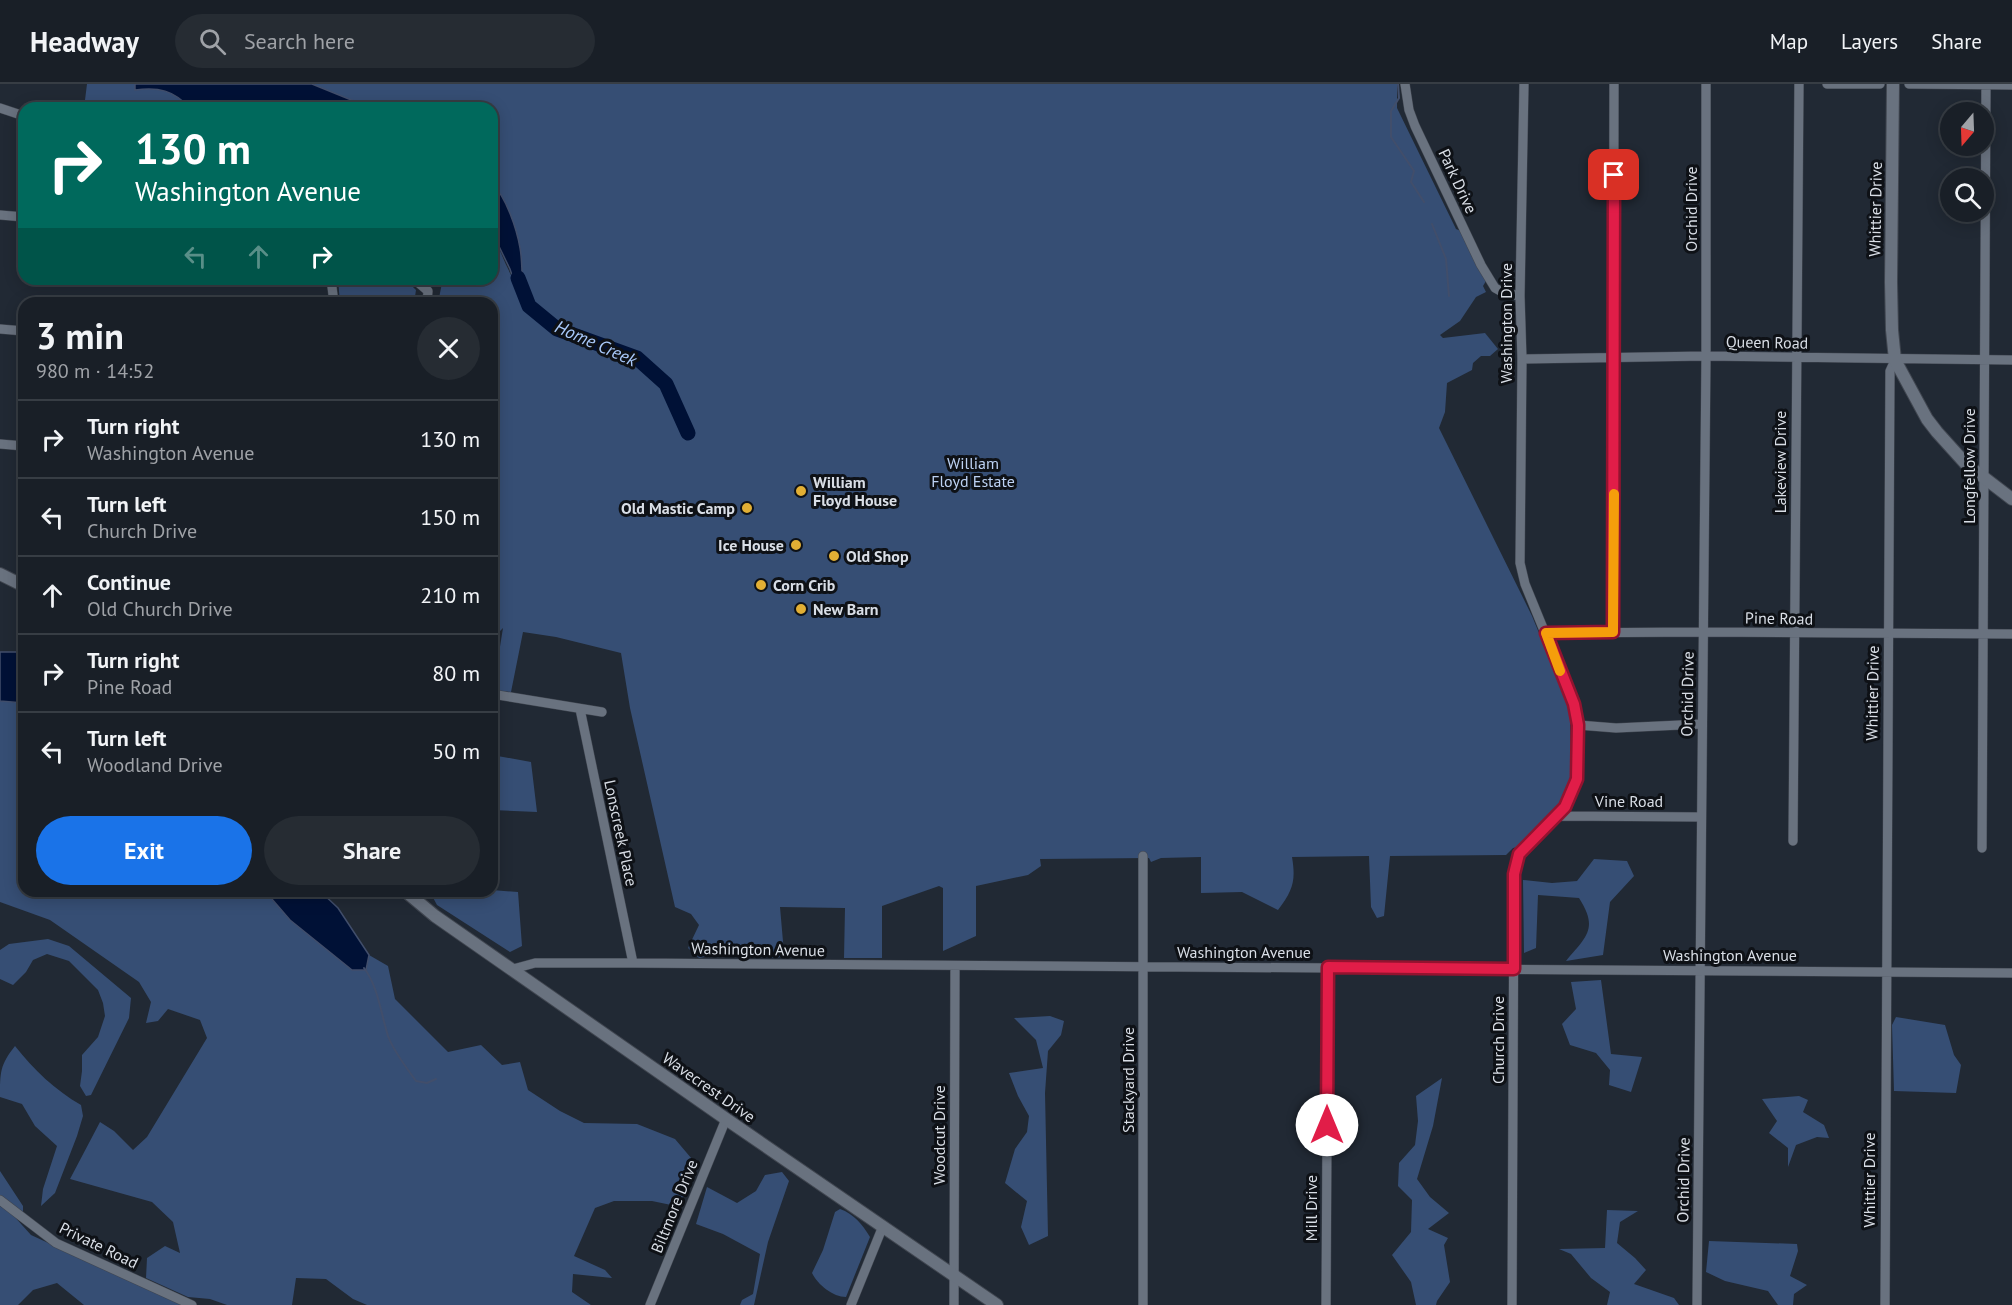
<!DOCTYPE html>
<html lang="en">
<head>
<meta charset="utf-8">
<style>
	:root { --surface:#191f27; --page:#262c33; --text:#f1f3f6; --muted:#9fa2a7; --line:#373d44; --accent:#1a73e8 }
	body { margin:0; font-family:"PT Sans",sans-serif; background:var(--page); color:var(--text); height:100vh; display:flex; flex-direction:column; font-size:22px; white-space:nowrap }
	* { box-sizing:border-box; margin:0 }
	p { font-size:20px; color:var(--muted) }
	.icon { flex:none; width:33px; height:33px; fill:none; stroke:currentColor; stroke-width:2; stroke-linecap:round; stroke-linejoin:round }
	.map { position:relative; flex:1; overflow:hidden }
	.panel { position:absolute; left:18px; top:213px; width:480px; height:600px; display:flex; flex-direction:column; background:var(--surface); border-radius:18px; box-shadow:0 3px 15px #0003,0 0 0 2px var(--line) }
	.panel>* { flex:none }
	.guide { position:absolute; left:18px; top:18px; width:480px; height:183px; border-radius:18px; box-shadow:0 3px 15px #0003,0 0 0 2px var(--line); background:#00695c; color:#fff; overflow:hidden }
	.needle { width:39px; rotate:199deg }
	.tools { position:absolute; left:1940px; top:18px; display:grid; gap:12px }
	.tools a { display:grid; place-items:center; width:54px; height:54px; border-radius:50%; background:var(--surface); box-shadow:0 3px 15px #0003,0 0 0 2px var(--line); font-size:30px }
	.pin { position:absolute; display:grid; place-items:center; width:51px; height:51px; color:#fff; margin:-26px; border-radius:12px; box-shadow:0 3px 9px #0006 }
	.me { position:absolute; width:66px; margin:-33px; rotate:0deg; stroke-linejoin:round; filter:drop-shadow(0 0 4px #0008) }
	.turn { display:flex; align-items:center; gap:21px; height:126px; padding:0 18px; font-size:27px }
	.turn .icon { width:78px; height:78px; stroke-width:2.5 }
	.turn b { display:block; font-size:42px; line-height:51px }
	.lanes { display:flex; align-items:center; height:57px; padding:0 18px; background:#0003; justify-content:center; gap:30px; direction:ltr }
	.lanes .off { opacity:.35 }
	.round { display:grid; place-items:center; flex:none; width:63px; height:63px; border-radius:32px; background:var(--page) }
	.head { display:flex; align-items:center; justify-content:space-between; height:102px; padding:0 18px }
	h1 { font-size:36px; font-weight:800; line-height:45px }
	.primary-button { display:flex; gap:12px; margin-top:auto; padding:12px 18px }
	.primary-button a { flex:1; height:69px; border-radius:36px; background:var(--accent); color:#fff; font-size:24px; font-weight:800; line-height:69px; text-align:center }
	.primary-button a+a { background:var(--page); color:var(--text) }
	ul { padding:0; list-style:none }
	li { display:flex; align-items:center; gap:18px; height:78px; padding:0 18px; border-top:2px solid var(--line) }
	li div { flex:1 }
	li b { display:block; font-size:22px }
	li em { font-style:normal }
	header { display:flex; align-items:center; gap:36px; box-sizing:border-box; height:84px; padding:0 30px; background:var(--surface); border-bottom:2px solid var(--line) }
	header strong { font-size:28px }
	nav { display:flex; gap:33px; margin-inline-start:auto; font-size:21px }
	.search { width:420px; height:54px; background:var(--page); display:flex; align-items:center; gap:15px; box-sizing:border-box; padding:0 21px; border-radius:33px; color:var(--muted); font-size:22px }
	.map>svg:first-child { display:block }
</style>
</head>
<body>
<header>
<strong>Headway</strong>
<div class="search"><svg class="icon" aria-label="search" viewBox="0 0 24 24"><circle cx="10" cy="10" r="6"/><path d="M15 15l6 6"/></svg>Search here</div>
<nav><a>Map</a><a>Layers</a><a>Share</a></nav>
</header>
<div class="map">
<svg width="2012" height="1221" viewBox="0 0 2012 1221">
	<rect width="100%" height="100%" fill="#212934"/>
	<path fill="#364e74" d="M87 0H135V6C159 3 174 6 190 24H84Z
		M289 0H1397V24L1456 145 1463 148 1486 197 1483 202 1486 208 1476 213 1460 237 1440 251 1443 254 1485 249 1498 265 1490 272H1481L1473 279 1472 286 1447 299 1445 328 1439 344 1532 532 1570 624 1571 686 1568 706 1563 710 1562 718 1518 763 1513 764 1506 771 1390 772 1384 832 1377 834 1371 823 1369 772 1292 773C1296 797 1293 806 1278 826L1242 808 1201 809V773L1161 774 1151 778 1149 774 1040 775 1041 782 1028 791 976 802V852L943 867V804L939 802 882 822V874H844L845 824 780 823 784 869 778 874 729 872 728 871H713L712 868 710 872 699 874 688 864 699 841 691 830 675 823 630 624 621 569 556 553 523 548 511 608 493 606 503 544 498 549 492 582V219H438L442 199 446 195H492V148C501 167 510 196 524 210L521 185 492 117V24H357Z
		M338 195H405L416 206 414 219H340Z
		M0 617 24 619V807H265L290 836 366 886 369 871 388 882 395 915 448 968 481 961 502 981 520 978 528 1006 560 1027 584 1039 637 1040 675 1055 697 1081 684 1112 676 1122 652 1117H614L595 1124 574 1172 605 1186 612 1194 573 1190 572 1208 591 1221H367L353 1215 326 1195 296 1194 292 1221H227L210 1215 188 1213 146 1194 147 1174 165 1162 180 1169 173 1138 152 1118 70 1095 100 1038 114 1047 133 1066 147 1053 207 954 200 936 168 925 158 937 146 939 151 918 139 898 50 836 0 818Z
		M492 671 531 678 537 728 492 726Z
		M1594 775 1627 777 1634 792 1610 818 1603 871 1566 877C1586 853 1599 845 1579 814L1538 811 1536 864 1524 869 1523 796 1552 799 1577 797Z
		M492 806 518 808 522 862 510 868 437 821 430 808Z
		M48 855 69 862 131 914 129 934 91 1011 86 1012 80 1002 82 987V971L98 953 105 932 103 919 98 906 69 877 47 870 33 876 26 888 13 901 0 895V866L9 860Z
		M1601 896 1611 970 1642 973 1631 1008 1609 1001 1610 986 1596 969 1570 961 1562 940 1576 925 1571 898Z
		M1050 932 1064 937 1061 951 1048 967 1045 1009 1048 1152 1029 1161 1021 1143 1027 1117 1005 1099 1015 1065 1027 1048 1029 1032 1018 1012 1009 989 1043 984 1036 956 1014 934Z
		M1896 933 1945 941 1954 971 1961 981 1956 1009 1894 1007 1892 941Z
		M15 962C34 986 55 1006 81 1021L83 1032 77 1052 55 1109 41 1122 43 1105 57 1062 35 1042 22 1020 0 1013C0 988 0 981 15 962Z
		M1442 994 1433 1042 1417 1095 1430 1113 1449 1129 1428 1145 1448 1154 1444 1161 1450 1198 1437 1217 1436 1221H1416L1411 1198 1392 1171 1411 1148 1412 1116 1398 1102 1399 1079 1415 1061 1418 1037 1416 1012Z
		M1799 1012 1808 1016 1803 1028 1824 1041 1829 1054 1817 1053 1796 1061 1788 1083V1064L1769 1049 1777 1037 1762 1015Z
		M0 1087 23 1122V1130L0 1112Z
		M782 1088 789 1097 768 1158 754 1221H740L742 1216 753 1210 760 1170 723 1150 696 1140 707 1103 737 1119 756 1107 765 1091Z
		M0 1122 13 1131 31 1151 183 1221H84L57 1199 33 1206 18 1221H0Z
		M840 1125C854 1130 862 1140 870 1153L846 1213C833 1213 818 1201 812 1189L823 1166 835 1128Z
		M1607 1126 1638 1127 1620 1138 1617 1159 1635 1174 1646 1186 1634 1200 1674 1214 1679 1221H1607L1610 1208 1591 1194 1571 1170 1559 1165 1605 1164Z
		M1709 1157 1797 1160 1798 1167 1790 1192 1807 1201 1794 1210 1793 1221H1778L1768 1207 1725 1197 1706 1188Z"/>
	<path fill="#001136" stroke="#414e6b" stroke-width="1.5" d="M135 0H312L371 24H190C173 6 159 3 135 6Z
		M492 100C506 112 517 146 520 164 523 180 521 196 524 211L515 200 510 185 492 148Z
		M0 568H24V619L0 617Z
		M265 807H320L338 824 369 871 366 886H352L290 836Z"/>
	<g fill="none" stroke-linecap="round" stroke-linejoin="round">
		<path stroke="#414e6b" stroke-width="2" d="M1398 0 1399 14 1391 27V53L1414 87 1411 98 1424 118
			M1432 140 1446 175 1449 212
			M364 884C378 902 381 930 388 952 394 968 406 983 416 997L427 999 436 995"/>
		<path stroke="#001136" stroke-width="15" d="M518 194 529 222 557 245 637 274 666 300 688 349"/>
		<g stroke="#404650" stroke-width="10">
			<path id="minor" d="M1405 0 1409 26 1415 42 1481 181 1495 204 1504 209 1520 212
				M1827 0H1880
				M1909 0 2012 1
				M0 24 24 32
				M0 131 24 133
				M331 195 334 219
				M414 195 428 207 427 219
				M0 245 24 247
				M1522 275 1706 272 2012 276
				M0 360 24 362
				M1613 548 1614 0
				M1546 549 1703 548 2012 550
				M492 610 602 628
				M580 625 633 879
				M1578 641 1616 644 1702 640
				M1557 732 1701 733
				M1793 757 1799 0
				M1982 764 1986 0
				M513 885 535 879H633L2012 889
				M0 1116 56 1159 192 1221
				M650 1221 726 1035
				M851 1221 883 1142
				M954 1221 955 882
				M1143 1221V772
				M1326 1221 1328 883
				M1512 1221 1514 790 1519 770 1557 732 1572 710 1577 695 1578 641 1574 620 1525 500 1520 479 1522 275 1520 212 1524 0
				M1697 1221 1706 272V0
				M1885 1221 1890 287 1895 276"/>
		</g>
		<g stroke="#404650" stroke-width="14">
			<path id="tertiary" d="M1893 0 1891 198 1892 246 1895 276 1927 335 1937 348 1965 379 2012 415
				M0 490 24 502
				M405 807 435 832 726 1035 997 1221"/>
		</g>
		<use href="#minor" stroke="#69727f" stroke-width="9"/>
		<use href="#tertiary" stroke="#69727f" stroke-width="12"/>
	</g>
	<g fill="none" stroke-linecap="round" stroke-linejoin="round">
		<g stroke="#92132f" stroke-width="15">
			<path id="route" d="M1327 1041 1328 883 1514 885V790L1519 770 1565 723 1577 695 1578 641 1574 620 1546 549 1613 548 1614 91"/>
		</g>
		<use href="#route" stroke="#e11d48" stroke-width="10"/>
		<path stroke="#f59e0b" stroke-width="10" d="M1560 587 1546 549 1613 548 1614 410"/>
	</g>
	<g fill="#e2af34" stroke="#0e1116" stroke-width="2">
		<circle cx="801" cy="407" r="6"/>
		<circle cx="747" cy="424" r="6"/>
		<circle cx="796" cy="461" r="6"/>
		<circle cx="834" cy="472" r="6"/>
		<circle cx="761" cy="501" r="6"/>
		<circle cx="801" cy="525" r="6"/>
	</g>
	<g text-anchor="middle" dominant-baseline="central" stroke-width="6" stroke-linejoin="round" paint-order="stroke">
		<g font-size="16" fill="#d9dee6" stroke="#0e1116">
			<text transform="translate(1458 97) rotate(65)">Park Drive</text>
			<text transform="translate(1691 125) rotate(-90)">Orchid Drive</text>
			<text transform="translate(1875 125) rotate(-89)">Whittier Drive</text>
			<text transform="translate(1506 239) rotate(-90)">Washington Drive</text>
			<text transform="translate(1767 258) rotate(1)">Queen Road</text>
			<text transform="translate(1780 378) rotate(-90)">Lakeview Drive</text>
			<text transform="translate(1969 382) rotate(-90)">Longfellow Drive</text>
			<text transform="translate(1779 534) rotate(1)">Pine Road</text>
			<text transform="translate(1872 609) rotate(-89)">Whittier Drive</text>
			<text transform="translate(1687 610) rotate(-89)">Orchid Drive</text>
			<text x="1629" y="717">Vine Road</text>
			<text transform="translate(621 749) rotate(78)">Lonscreek Place</text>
			<text transform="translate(758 865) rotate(1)">Washington Avenue</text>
			<text x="1244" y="868">Washington Avenue</text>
			<text x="1730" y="871">Washington Avenue</text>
			<text transform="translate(1498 956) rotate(-90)">Church Drive</text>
			<text transform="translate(1128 996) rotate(-90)">Stackyard Drive</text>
			<text transform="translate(709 1003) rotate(35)">Wavecrest Drive</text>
			<text transform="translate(939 1051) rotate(-90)">Woodcut Drive</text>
			<text transform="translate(1683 1096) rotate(-89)">Orchid Drive</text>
			<text transform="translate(1869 1096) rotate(-90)">Whittier Drive</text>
			<text transform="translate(674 1122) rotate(-68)">Biltmore Drive</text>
			<text transform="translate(1311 1124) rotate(-90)">Mill Drive</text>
			<text transform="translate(99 1161) rotate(26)">Private Road</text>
		</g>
		<g font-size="16" fill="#bdd2f3" stroke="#0e1116">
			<text x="973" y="379">William<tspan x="973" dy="18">Floyd Estate</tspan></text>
		</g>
		<g font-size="16" font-weight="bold" fill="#d9dee6" stroke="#0e1116" text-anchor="start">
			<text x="813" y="398">William<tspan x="813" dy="18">Floyd House</tspan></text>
			<text x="735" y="424" text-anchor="end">Old Mastic Camp</text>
			<text x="784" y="461" text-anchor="end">Ice House</text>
			<text x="846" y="472">Old Shop</text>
			<text x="773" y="501">Corn Crib</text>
			<text x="813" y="525">New Barn</text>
		</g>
		<g font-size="18" font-style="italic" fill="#a9c9fa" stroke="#0e1116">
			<text transform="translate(596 259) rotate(24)">Home Creek</text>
		</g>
	</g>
</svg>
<div class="tools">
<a><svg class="needle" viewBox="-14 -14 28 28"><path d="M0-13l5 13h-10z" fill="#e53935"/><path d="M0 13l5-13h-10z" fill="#9fa2a7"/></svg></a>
<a><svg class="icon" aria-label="search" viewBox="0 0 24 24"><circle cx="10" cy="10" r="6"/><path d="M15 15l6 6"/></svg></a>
</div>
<div class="pin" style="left:1614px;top:91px;background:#d93025"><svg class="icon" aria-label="arrive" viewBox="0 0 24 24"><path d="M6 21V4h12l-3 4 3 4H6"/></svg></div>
<svg class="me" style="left:1327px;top:1041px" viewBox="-20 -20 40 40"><circle r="19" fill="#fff"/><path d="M0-13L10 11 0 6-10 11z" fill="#e11d48"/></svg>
<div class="guide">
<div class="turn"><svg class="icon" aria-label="right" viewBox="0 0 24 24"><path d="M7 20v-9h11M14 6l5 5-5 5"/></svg><div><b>130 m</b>Washington Avenue</div></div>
<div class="lanes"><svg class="icon off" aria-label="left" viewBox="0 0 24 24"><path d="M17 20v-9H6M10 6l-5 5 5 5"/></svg><svg class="icon off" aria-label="ahead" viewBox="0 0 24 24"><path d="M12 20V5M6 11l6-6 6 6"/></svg><svg class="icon" aria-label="right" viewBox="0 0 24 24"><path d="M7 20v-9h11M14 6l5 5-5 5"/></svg></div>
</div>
<section class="panel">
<div class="head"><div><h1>3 min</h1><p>980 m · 14:52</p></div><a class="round"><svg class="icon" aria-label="close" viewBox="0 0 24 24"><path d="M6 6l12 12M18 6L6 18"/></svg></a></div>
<ul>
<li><svg class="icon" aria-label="right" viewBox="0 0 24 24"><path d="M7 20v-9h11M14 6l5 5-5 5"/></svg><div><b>Turn right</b><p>Washington Avenue</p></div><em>130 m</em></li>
<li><svg class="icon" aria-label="left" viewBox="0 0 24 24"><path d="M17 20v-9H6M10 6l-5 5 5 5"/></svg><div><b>Turn left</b><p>Church Drive</p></div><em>150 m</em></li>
<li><svg class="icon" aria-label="ahead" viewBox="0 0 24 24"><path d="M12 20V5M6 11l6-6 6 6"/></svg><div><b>Continue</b><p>Old Church Drive</p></div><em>210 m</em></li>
<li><svg class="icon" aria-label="right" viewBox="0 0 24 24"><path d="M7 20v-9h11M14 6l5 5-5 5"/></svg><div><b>Turn right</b><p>Pine Road</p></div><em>80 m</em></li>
<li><svg class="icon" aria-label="left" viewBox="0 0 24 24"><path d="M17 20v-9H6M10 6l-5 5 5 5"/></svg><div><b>Turn left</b><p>Woodland Drive</p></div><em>50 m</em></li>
</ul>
<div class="primary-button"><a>Exit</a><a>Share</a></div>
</section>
</div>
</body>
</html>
